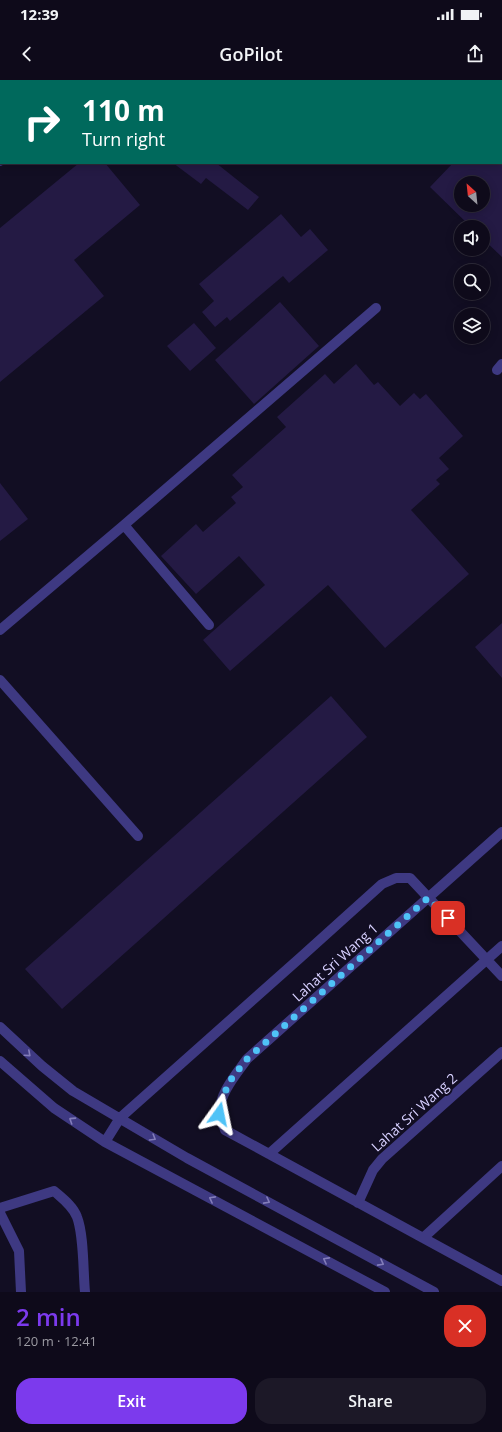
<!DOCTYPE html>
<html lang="en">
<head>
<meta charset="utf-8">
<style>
	:root { --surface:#0e0a1a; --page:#1c1827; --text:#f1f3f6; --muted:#9b9aa2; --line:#2e2b39; --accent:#7c3aed }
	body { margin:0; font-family:"Open Sans",sans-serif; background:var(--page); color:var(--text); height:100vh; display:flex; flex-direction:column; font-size:15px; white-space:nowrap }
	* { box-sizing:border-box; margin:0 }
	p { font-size:13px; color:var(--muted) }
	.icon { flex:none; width:22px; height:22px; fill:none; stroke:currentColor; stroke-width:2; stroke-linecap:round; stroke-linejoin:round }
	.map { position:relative; height:1212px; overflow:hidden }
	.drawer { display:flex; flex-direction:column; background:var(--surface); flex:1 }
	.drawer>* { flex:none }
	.banner { position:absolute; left:0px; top:0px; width:502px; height:84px; box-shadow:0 2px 10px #0003,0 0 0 1px var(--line); background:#00695c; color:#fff; overflow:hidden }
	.needle { width:26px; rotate:333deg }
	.controls { position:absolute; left:454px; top:96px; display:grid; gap:8px }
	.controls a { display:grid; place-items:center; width:36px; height:36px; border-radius:50%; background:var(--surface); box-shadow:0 2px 10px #0003,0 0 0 1px var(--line); font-size:20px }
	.pin { position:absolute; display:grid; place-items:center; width:34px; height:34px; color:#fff; margin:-17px; border-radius:8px; box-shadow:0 2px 6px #0006 }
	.me { position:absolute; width:44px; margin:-22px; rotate:12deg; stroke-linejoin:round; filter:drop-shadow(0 0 3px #0008) }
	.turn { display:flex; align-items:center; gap:14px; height:84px; padding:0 16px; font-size:18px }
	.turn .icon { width:52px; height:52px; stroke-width:2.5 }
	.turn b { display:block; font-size:28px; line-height:34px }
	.round { display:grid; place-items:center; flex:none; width:42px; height:42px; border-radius:16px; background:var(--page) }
	.overview { display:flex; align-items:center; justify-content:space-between; height:68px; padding:0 16px }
	h1 { font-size:24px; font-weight:600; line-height:30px; color:var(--accent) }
	.primary-button { display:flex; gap:8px; margin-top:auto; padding:8px 16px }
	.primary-button a { flex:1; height:46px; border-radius:16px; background:var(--accent); color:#fff; font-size:16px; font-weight:600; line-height:46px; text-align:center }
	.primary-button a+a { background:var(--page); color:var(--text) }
	.status { display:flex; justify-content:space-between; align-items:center; height:28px; padding:0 20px; background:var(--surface); direction:ltr }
	.status svg { height:11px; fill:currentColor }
	header { display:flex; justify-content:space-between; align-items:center; height:52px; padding:0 16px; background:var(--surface); font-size:18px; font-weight:600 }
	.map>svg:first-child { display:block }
</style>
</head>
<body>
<div class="status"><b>12:39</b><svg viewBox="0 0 49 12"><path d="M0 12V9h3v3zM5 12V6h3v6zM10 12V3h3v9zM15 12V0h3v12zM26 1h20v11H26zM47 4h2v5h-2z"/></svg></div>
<header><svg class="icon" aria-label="back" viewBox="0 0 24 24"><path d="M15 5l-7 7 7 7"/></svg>GoPilot<svg class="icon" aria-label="share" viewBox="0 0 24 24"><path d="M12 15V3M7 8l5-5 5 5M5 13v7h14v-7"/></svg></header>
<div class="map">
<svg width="502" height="1212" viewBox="0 0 502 1212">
	<rect width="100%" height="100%" fill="#120e23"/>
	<path fill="#241a44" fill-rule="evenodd" d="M79 83H105L140 125 74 180 104 216 0 302V148Z
		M173 83H216L259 117 248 130 206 98 201 104Z
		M453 83H502V177L483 159V147H471L430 107ZM461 103H483V125H461Z
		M281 134 301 157 310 149 328 170 289 203 283 196 230 241 227 237 215 247 202 232 214 221 199 204Z
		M280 222 319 266 254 324 215 280Z
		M194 243 216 268 190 291 167 266Z
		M356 284 374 305 378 302 400 326 414 313 420 319 426 314 463 356 439 378 449 389 436 400 440 404 411 430 469 494 385 568 328 505 230 591 203 560 265 505 239 476 196 514 161 476 196 444 203 452 236 423 231 417 243 407 232 395 286 347 277 337 325 294 334 304Z
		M0 403 28 439 0 461Z
		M502 543V598L475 567Z
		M331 616 367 657 62 929 25 889Z"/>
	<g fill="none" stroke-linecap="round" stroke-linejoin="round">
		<path stroke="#3e3982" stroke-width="10" d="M78 1 79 0
			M0 81 1 80
			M497 290 502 284
			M124 445 209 545
			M0 550 124 445 376 228
			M0 600 138 756
			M502 752 247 979C237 993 217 1016 220 1035 220 1040 224 1045 225 1050L502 1201
			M0 947 42 986 73 1011 187 1078 434 1212
			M0 981 54 1028 105 1062 385 1212
			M105 1062 120 1038 301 877 382 804 396 798H410L502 896
			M269 1074 502 866
			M358 1123 373 1090 382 1079 502 972
			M0 1128 54 1111C62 1118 73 1126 77 1137 84 1155 83 1191 85 1212
			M0 1133 19 1171 21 1212
			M423 1158 502 1086"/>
	</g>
	<defs><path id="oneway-chevron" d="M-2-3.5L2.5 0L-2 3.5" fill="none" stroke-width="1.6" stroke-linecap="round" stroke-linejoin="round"/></defs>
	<g stroke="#837dba">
		<use href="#oneway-chevron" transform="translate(28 974) rotate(42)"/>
		<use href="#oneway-chevron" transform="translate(72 1040) rotate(-147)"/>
		<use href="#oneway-chevron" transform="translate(153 1058) rotate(31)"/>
		<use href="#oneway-chevron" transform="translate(212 1119) rotate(-152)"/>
		<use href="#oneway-chevron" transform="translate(267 1121) rotate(28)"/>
		<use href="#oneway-chevron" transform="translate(326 1180) rotate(-152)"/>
		<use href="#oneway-chevron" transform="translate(381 1183) rotate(28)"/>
	</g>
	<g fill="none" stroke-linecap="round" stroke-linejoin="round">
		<path stroke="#4fc3f7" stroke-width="7" stroke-dasharray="0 12.6" d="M219 1034 221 1020 232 998 247 979 428 818 448 838"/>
	</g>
	<g text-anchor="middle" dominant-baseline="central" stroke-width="4" stroke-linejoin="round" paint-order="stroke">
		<g font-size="14" fill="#d7d0ff" stroke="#120e23">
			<text transform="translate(335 882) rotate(-42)">Lahat Sri Wang 1</text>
			<text transform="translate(414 1032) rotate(-42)">Lahat Sri Wang 2</text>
		</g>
	</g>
</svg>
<div class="controls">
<a><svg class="needle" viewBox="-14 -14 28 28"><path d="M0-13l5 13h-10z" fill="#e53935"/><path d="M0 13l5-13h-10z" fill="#9b9aa2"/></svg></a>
<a><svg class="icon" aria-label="sound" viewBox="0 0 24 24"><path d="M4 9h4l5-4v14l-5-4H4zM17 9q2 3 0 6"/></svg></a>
<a><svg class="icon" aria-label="search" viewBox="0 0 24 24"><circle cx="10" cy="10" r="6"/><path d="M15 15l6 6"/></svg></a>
<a><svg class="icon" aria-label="layers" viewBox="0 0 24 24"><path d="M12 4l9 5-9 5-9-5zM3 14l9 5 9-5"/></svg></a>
</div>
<div class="pin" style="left:448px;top:838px;background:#d93025"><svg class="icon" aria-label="arrive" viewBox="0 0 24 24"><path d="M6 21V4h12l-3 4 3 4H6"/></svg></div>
<svg class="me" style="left:219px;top:1034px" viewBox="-20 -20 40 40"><path d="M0-17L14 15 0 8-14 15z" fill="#4fc3f7" stroke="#fff" stroke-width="4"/></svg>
<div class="banner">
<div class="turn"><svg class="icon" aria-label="right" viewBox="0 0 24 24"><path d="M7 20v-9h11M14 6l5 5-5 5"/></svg><div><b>110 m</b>Turn right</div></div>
</div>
</div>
<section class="drawer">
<div class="overview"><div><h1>2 min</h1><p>120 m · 12:41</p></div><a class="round" style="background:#d93025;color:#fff"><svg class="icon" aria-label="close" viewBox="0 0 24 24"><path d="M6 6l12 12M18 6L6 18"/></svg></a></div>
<div class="primary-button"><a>Exit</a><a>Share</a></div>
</section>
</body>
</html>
